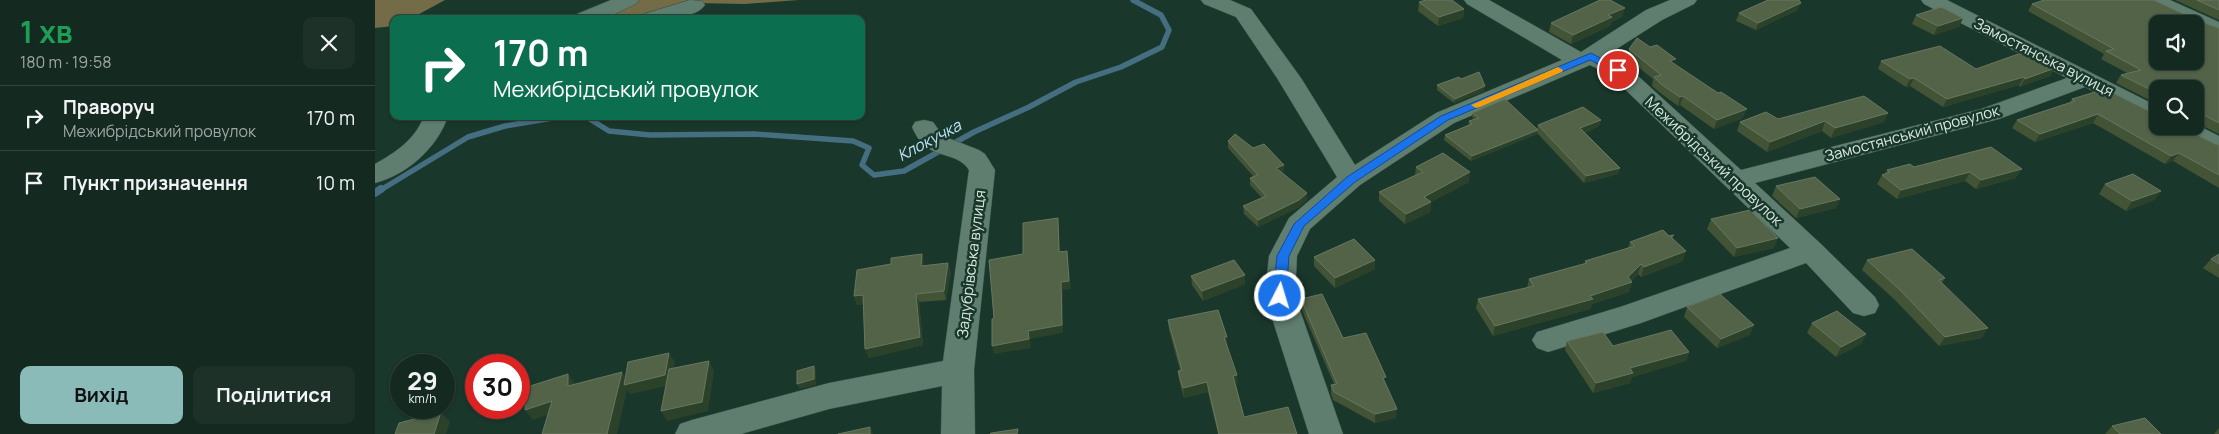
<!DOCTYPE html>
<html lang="uk">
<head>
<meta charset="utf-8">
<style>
	:root { --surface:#142920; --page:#1d3129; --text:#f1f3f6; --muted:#9da6a5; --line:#33453e; --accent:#8bbbb9 }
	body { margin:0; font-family:Manrope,sans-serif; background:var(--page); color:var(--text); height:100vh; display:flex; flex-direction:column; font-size:19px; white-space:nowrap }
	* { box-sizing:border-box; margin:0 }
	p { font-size:16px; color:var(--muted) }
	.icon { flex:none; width:28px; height:28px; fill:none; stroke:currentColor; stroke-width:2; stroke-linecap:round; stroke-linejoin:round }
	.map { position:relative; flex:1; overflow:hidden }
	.side { display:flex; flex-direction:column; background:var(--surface); width:375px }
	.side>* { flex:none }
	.banner { position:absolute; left:15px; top:15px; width:475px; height:105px; border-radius:10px; box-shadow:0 1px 4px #0004,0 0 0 1px var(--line); background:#0b6e4f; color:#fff; overflow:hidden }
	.buttons { position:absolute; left:1774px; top:15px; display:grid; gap:10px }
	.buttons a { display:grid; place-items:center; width:55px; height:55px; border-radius:10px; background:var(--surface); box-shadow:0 1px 4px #0004,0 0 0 1px var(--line); font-size:25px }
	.speed { position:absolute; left:15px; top:354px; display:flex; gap:10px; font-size:25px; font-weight:700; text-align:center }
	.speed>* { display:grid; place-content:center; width:65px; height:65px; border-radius:50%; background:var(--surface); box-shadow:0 1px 4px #0004,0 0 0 1px var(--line); line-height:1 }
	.speed small { font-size:12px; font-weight:400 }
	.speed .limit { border:8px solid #d22; background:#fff; color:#111 }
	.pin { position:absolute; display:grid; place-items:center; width:42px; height:42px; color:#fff; margin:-21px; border:2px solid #fff; border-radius:50%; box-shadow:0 1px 5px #0007 }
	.me { position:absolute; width:55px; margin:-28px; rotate:5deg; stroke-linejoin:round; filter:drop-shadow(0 0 4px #0008) }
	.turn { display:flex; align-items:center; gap:18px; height:105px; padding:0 20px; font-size:22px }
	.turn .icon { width:65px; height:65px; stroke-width:2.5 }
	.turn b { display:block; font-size:35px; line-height:42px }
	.round { display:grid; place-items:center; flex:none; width:52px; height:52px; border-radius:10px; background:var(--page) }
	.headline { display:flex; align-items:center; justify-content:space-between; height:85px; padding:0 20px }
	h1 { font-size:30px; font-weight:700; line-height:38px; color:#1e9e55 }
	.action { display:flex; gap:10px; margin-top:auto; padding:10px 20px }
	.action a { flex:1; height:58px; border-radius:10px; background:var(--accent); color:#111; font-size:20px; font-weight:700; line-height:58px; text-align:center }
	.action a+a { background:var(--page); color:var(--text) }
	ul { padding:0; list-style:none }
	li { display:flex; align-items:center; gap:15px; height:65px; padding:0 20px; border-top:1px solid var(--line) }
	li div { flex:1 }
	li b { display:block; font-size:19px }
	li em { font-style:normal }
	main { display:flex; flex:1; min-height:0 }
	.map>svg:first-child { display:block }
</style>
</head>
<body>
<main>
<section class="side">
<div class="headline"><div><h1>1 хв</h1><p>180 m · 19:58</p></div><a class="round"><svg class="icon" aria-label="close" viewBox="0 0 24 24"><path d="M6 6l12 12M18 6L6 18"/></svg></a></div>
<ul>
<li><svg class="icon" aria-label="right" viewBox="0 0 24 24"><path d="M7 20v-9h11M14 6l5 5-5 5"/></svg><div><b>Праворуч</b><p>Межибрідський провулок</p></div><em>170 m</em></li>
<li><svg class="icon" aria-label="arrive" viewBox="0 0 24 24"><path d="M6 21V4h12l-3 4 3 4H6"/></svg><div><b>Пункт призначення</b></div><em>10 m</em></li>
</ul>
<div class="action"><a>Вихід</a><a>Поділитися</a></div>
</section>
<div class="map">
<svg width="1844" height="434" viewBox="0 0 1844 434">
	<rect width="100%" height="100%" fill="#1a372b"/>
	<path fill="#736c47" d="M0 0H70L35 19H19V26L0 28Z
		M254 0H424L370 4 318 3 247 19H212Z"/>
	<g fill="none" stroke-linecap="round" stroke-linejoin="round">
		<path stroke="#456e81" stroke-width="5.5" d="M4 191 93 137 130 126 178 118 210 116 234 131 275 135 379 134 478 141 494 148 487 165 499 175 529 171 599 132 654 107 701 82 746 67 787 47 794 30 786 15 758 0"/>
		<path stroke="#456e81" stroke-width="8" d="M0 193 6 189"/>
		<g stroke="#395448" stroke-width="1">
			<path id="minor" d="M236 0H264L261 4 229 19H199L202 14Z
				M315 0 327 1 330 5C320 20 284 19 266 19L269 14Z
				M826 0H855L876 9 926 78 980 165 1061 113 1187 60 1092 4 1089 0H1114L1206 52 1271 10 1295 0H1322L1319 4 1287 20 1232 55 1251 65 1366 170 1606 109 1692 78 1549 4 1546 0H1572L1782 106V122L1773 120 1710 87 1624 119 1380 183 1446 244 1500 297 1504 305 1500 313 1489 316 1478 313 1431 263 1266 323 1173 352 1162 348 1157 340 1162 332 1245 307 1415 248 1235 75 1215 65 1079 123 985 185 935 229 922 256 920 296 968 434H934L890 296 894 256 914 218 962 177 902 78 861 17 829 4Z
				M1768 0H1795L1844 22V37L1820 27V24H1813L1771 4Z
				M49 116H73C63 147 32 175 0 183V164C21 152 40 140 49 116Z
				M549 120 558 122 568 136 604 150 610 154 620 170 599 370 600 434H566L567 386 454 409 366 434H300L305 424 317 420 454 383 568 361 594 170C584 154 563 157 550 146 544 141 540 134 537 127L540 122Z
				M1820 124 1844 136V154L1835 151 1796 131 1793 126H1820Z"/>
		</g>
		<use href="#minor" fill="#5f7e70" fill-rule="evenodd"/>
	</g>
	<path fill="#425336" d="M1800 0H1844V20Z
		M1044 2 1089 9 1088 18 1063 26 1043 11Z
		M1657 4 1824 21 1844 28V134L1820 122V89H1782V104L1741 83 1746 75 1752 73 1726 59 1729 54 1653 11Z
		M1423 10 1381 30 1361 21 1364 13Z
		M1541 15 1588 18 1584 27 1559 35 1537 24Z
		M1248 16 1236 22 1235 26 1196 44 1174 32 1176 23Z
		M1254 49 1300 64 1368 118 1339 129 1305 105 1303 106 1284 92 1277 86 1278 79 1252 58Z
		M1506 61 1601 69 1680 68 1675 76 1645 87 1644 85 1568 107 1535 86 1531 87 1503 69Z
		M1086 79 1109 91 1079 103 1062 90V85Z
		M1697 99 1778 113 1840 144 1844 145V188L1798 161 1790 164 1718 123 1660 142 1637 128 1642 120 1694 103Z
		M1097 113 1162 129 1163 125 1226 120 1224 126 1209 133 1243 174 1209 183 1162 133V134L1096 161 1069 140 1070 135 1093 125 1094 121 1099 119 1097 117Z
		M1513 113 1509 122 1456 138 1447 131 1392 152 1362 131 1365 122Z
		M377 116H403L402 119 378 118Z
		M853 141 878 148 909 172 907 173 932 193V200L924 207 883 227 869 214 868 206 887 198 875 185V178L878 176 853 148Z
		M1616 147 1641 178 1601 189 1590 181 1522 199 1502 184 1507 175 1510 174 1512 170 1539 167Z
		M1041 167 1094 182 1056 202 1055 212 1030 224 1004 201V192L1040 175Z
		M1730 184 1786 191 1779 200 1751 211 1724 194Z
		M1401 186 1465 199 1461 208 1421 218 1397 196Z
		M1336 219 1399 248 1359 257 1332 229Z
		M1299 235 1297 239 1308 261 1266 277 1263 274 1256 281 1257 282 1254 292 1217 304 1215 309 1118 336 1101 308 1103 299 1152 288 1154 279 1210 264V261L1253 248 1255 242Z
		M547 254 549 262V266L576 272 571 300 544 302 548 345 494 358 490 349 488 304 482 305 479 296 516 264Z
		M1844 254V278L1828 268 1836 259Z
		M939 257 1000 269 960 288 939 266Z
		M1492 260 1570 278 1567 283 1607 338 1564 346 1520 300 1487 270Z
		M816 276 870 284 828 301 817 285Z
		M926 299 968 338 1010 383 1021 418 1000 423 958 400 956 394V385L959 384 926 308Z
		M1312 307 1375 335 1342 348 1309 317Z
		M793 320 852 337V347L862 375V385H861L869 417 922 434H843L833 392 809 398 804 380 803 371 805 370 794 330Z
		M1437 323 1491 334 1486 344 1461 357 1432 333Z
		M1192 341 1238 346 1314 352 1311 361 1257 377 1255 383 1218 393 1190 350Z
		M1737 426 1786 434H1730Z
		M1844 428V434H1839Z"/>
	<path fill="#2b412a" d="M1426 3 1423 10 1381 30 1383 23Z
		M1250 8 1248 16 1236 22 1235 26 1196 44 1198 35 1233 15Z
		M1089 9 1088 18 1063 26 1064 17Z
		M1588 18 1584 27 1559 35 1563 26Z
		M1680 68 1675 76 1645 87 1650 79Z
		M1649 77 1644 85 1568 107 1572 99Z
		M1539 78 1535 86 1531 87 1535 79Z
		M1110 86 1109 91 1079 103 1080 99Z
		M1308 96 1305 105 1303 106 1305 97Z
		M1372 109 1368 118 1339 129 1342 120Z
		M1513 113 1509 122 1456 138 1460 128Z
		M1723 114 1718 123 1660 142 1665 134Z
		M1226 120 1224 126 1203 135 1205 128Z
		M1450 121 1447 131 1392 152 1395 142Z
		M1163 130 1162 134 1096 161 1097 156Z
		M1804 153 1798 161 1790 164 1796 156Z
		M909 165V172L901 175V168Z
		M1245 168 1243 174 1209 183 1211 176Z
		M1647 169 1641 178 1601 189 1606 180Z
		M1095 172 1094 182 1053 204 1056 202 1055 212 1030 224 1031 214 1049 197Z
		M1595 172 1590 181 1522 199 1526 190Z
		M1786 191 1779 200 1751 211 1757 201Z
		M932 193V200L924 207 883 227V220Z
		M1465 199 1461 208 1421 218 1425 209Z
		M683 218 684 226 686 260 684 252Z
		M1403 238 1399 248 1359 257 1362 248Z
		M692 251 693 259 696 289 688 290V333L655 339 656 348 619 354 617 346 653 331 686 282Z
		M1311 251 1308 261 1266 277 1269 267Z
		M547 254 549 262V274L546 266Z
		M1000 260V269L960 288V278Z
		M573 263 576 272 571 300 569 291Z
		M1266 264 1263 274 1253 284 1257 282 1254 292 1217 304 1215 309 1118 336 1120 326 1215 296 1253 277Z
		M870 275V284L828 301 827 291Z
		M541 294 544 302 548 345 494 358 490 349Z
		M488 295 491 303 482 305 479 296Z
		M1379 325 1375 335 1342 348 1346 339Z
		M1613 328 1607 338 1564 346 1570 337Z
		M1491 334 1486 344 1461 357 1466 347Z
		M849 337H852V347Z
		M1314 352 1311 361 1257 377 1255 383 1218 393 1221 383 1255 368Z
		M294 353 300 362 296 385 255 394 252 390 242 434H232L247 372 254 382Z
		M334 361 339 371 333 411 292 421 286 411Z
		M439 366 441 371V385L424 389 422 384Z
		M193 374 200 384 193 386Z
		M862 375V385L859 386 858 376Z
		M832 382 833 392 809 398 808 388Z
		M177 401 184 411 158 420 150 410Z
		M1022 409 1021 418 1000 423V414Z
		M66 412 75 422 71 434H59Z
		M495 427 498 434H495Z"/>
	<path fill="#526348" stroke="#677860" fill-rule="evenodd" d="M1051 0H1077L1089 9 1064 17 1044 2Z
		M1225 0H1235L1250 8 1233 15 1237 17 1198 35 1176 23Z
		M1393 0H1424L1426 3 1383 23 1364 13Z
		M1669 0H1779L1817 18H1823L1824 21 1844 28V123L1827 114 1820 115V89H1782V93L1746 75 1766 70 1731 51 1739 49 1657 4ZM1782 24H1820V61H1782Z
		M1822 0H1844V10Z
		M1566 7 1588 18 1563 26 1541 15Z
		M1262 38 1275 47 1282 45 1301 59 1295 61 1343 93 1346 92 1372 109 1342 120 1308 96 1305 97 1286 84 1279 77 1286 75 1254 49Z
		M1565 46 1601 69 1649 52 1680 68 1650 79 1649 77 1572 99 1539 78 1535 79 1506 61Z
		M1104 72 1110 86 1080 99 1062 85 1084 77 1086 79Z
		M1730 89 1782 115V126H1805L1840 144 1844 145V175L1804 153 1796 156 1723 114 1665 134 1642 120 1700 101 1697 99Z
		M1489 96 1513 113 1460 128 1450 121 1395 142 1365 122 1391 112 1403 119Z
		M1130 99 1163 130 1097 156 1070 135 1097 124 1094 121 1104 118 1097 113Z
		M1208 107 1226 120 1205 128 1245 168 1211 176 1163 125Z
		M860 134 878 148 889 144 909 165 901 168 932 193 924 200 883 220 868 206 891 196 875 178 883 175 853 141Z
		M1616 147 1647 169 1606 180 1595 172 1526 190 1507 175 1515 172 1512 170 1535 164 1539 167Z
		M1068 153 1095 172 1049 197 1056 202 1031 214 1004 192 1048 172 1041 167Z
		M1758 174 1786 191 1757 201 1730 184Z
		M1440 177 1465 199 1425 209 1401 186Z
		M1375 210 1403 238 1362 248 1336 219Z
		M683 218 684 252 692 251 694 281 686 282 687 325 653 331 654 339 617 346V319L619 318 614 260 648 254V223Z
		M1288 230 1294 236 1299 235 1296 237 1311 251 1269 267 1266 264 1253 277 1257 282 1215 296 1218 299 1120 326 1103 299 1159 286 1154 279 1212 263 1210 261 1260 246 1255 242Z
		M979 239 1000 260 960 278 939 257Z
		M1537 249 1570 278 1564 280 1613 328 1570 337 1525 290 1492 260Z
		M547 254 546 266 573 263 569 291 541 294 545 337 490 349 488 295 479 296 482 270 516 264V258Z
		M1844 254V264L1836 259Z
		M859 260 870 275 827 291 816 276Z
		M947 294 968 338 991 333 1011 377 1008 378 1022 409 1000 414 959 392 956 385 962 384 926 299Z
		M1345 294 1379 325 1346 339 1312 307Z
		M843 310 852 337H849L862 375 858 376 869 417 913 407 922 434H844L832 382 808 388 803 371 807 370 793 320Z
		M1462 311 1491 334 1466 347 1437 323Z
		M1296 330 1314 352 1255 368 1258 373 1221 383 1192 341 1228 332 1238 346Z
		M294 353 290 375 249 385 253 362Z
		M334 361 327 402 286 411 294 369Z
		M439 366V379L422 384V371Z
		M247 372 232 434H167L177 401 150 410 152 387 193 374V386Z
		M66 412 59 434H20L24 423Z
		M1770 418 1786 434H1745L1737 426Z
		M495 427V434H463Z
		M643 429 642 434H615L616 433Z"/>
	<path fill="#1a73e8" stroke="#114b97" d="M1216 53 1247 70 1243 73 1239 72 1215 60 1073 120 980 182 929 226 914 256 911 296 905 300 900 299 898 296 902 256 919 224 972 177 1066 116Z"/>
	<path fill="#f59e0b" d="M1183 67 1188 70 1187 72 1105 107 1101 108 1096 105Z"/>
	<g text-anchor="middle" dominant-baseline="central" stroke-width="5" stroke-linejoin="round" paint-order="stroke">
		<g font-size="15" fill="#d8e9e0" stroke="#1a372b">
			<text transform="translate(1669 57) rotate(27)">Замостянська вулиця</text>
			<text transform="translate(1537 133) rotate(-15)">Замостянський провулок</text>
			<text transform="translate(1339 161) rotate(43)">Межибрідський провулок</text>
			<text transform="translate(596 264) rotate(-83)">Задубрівська вулиця</text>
		</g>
		<g font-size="16" font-style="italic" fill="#bce4f9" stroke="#1a372b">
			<text transform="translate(554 140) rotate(-28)">Клокучка</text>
		</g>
	</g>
</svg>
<div class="buttons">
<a><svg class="icon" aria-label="sound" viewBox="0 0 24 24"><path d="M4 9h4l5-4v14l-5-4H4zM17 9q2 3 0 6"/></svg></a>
<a><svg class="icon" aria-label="search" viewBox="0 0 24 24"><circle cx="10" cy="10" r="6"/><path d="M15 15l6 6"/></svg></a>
</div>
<div class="speed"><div>29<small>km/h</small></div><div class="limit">30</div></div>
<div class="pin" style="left:1243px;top:70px;background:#d93025"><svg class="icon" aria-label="arrive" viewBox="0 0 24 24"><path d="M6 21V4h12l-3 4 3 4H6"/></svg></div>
<svg class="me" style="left:905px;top:296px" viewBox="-20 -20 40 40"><circle r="17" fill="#1a73e8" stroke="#fff" stroke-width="3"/><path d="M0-11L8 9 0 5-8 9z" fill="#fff"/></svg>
<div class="banner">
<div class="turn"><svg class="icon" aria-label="right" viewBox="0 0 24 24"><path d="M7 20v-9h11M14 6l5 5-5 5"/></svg><div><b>170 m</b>Межибрідський провулок</div></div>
</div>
</div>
</main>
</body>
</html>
